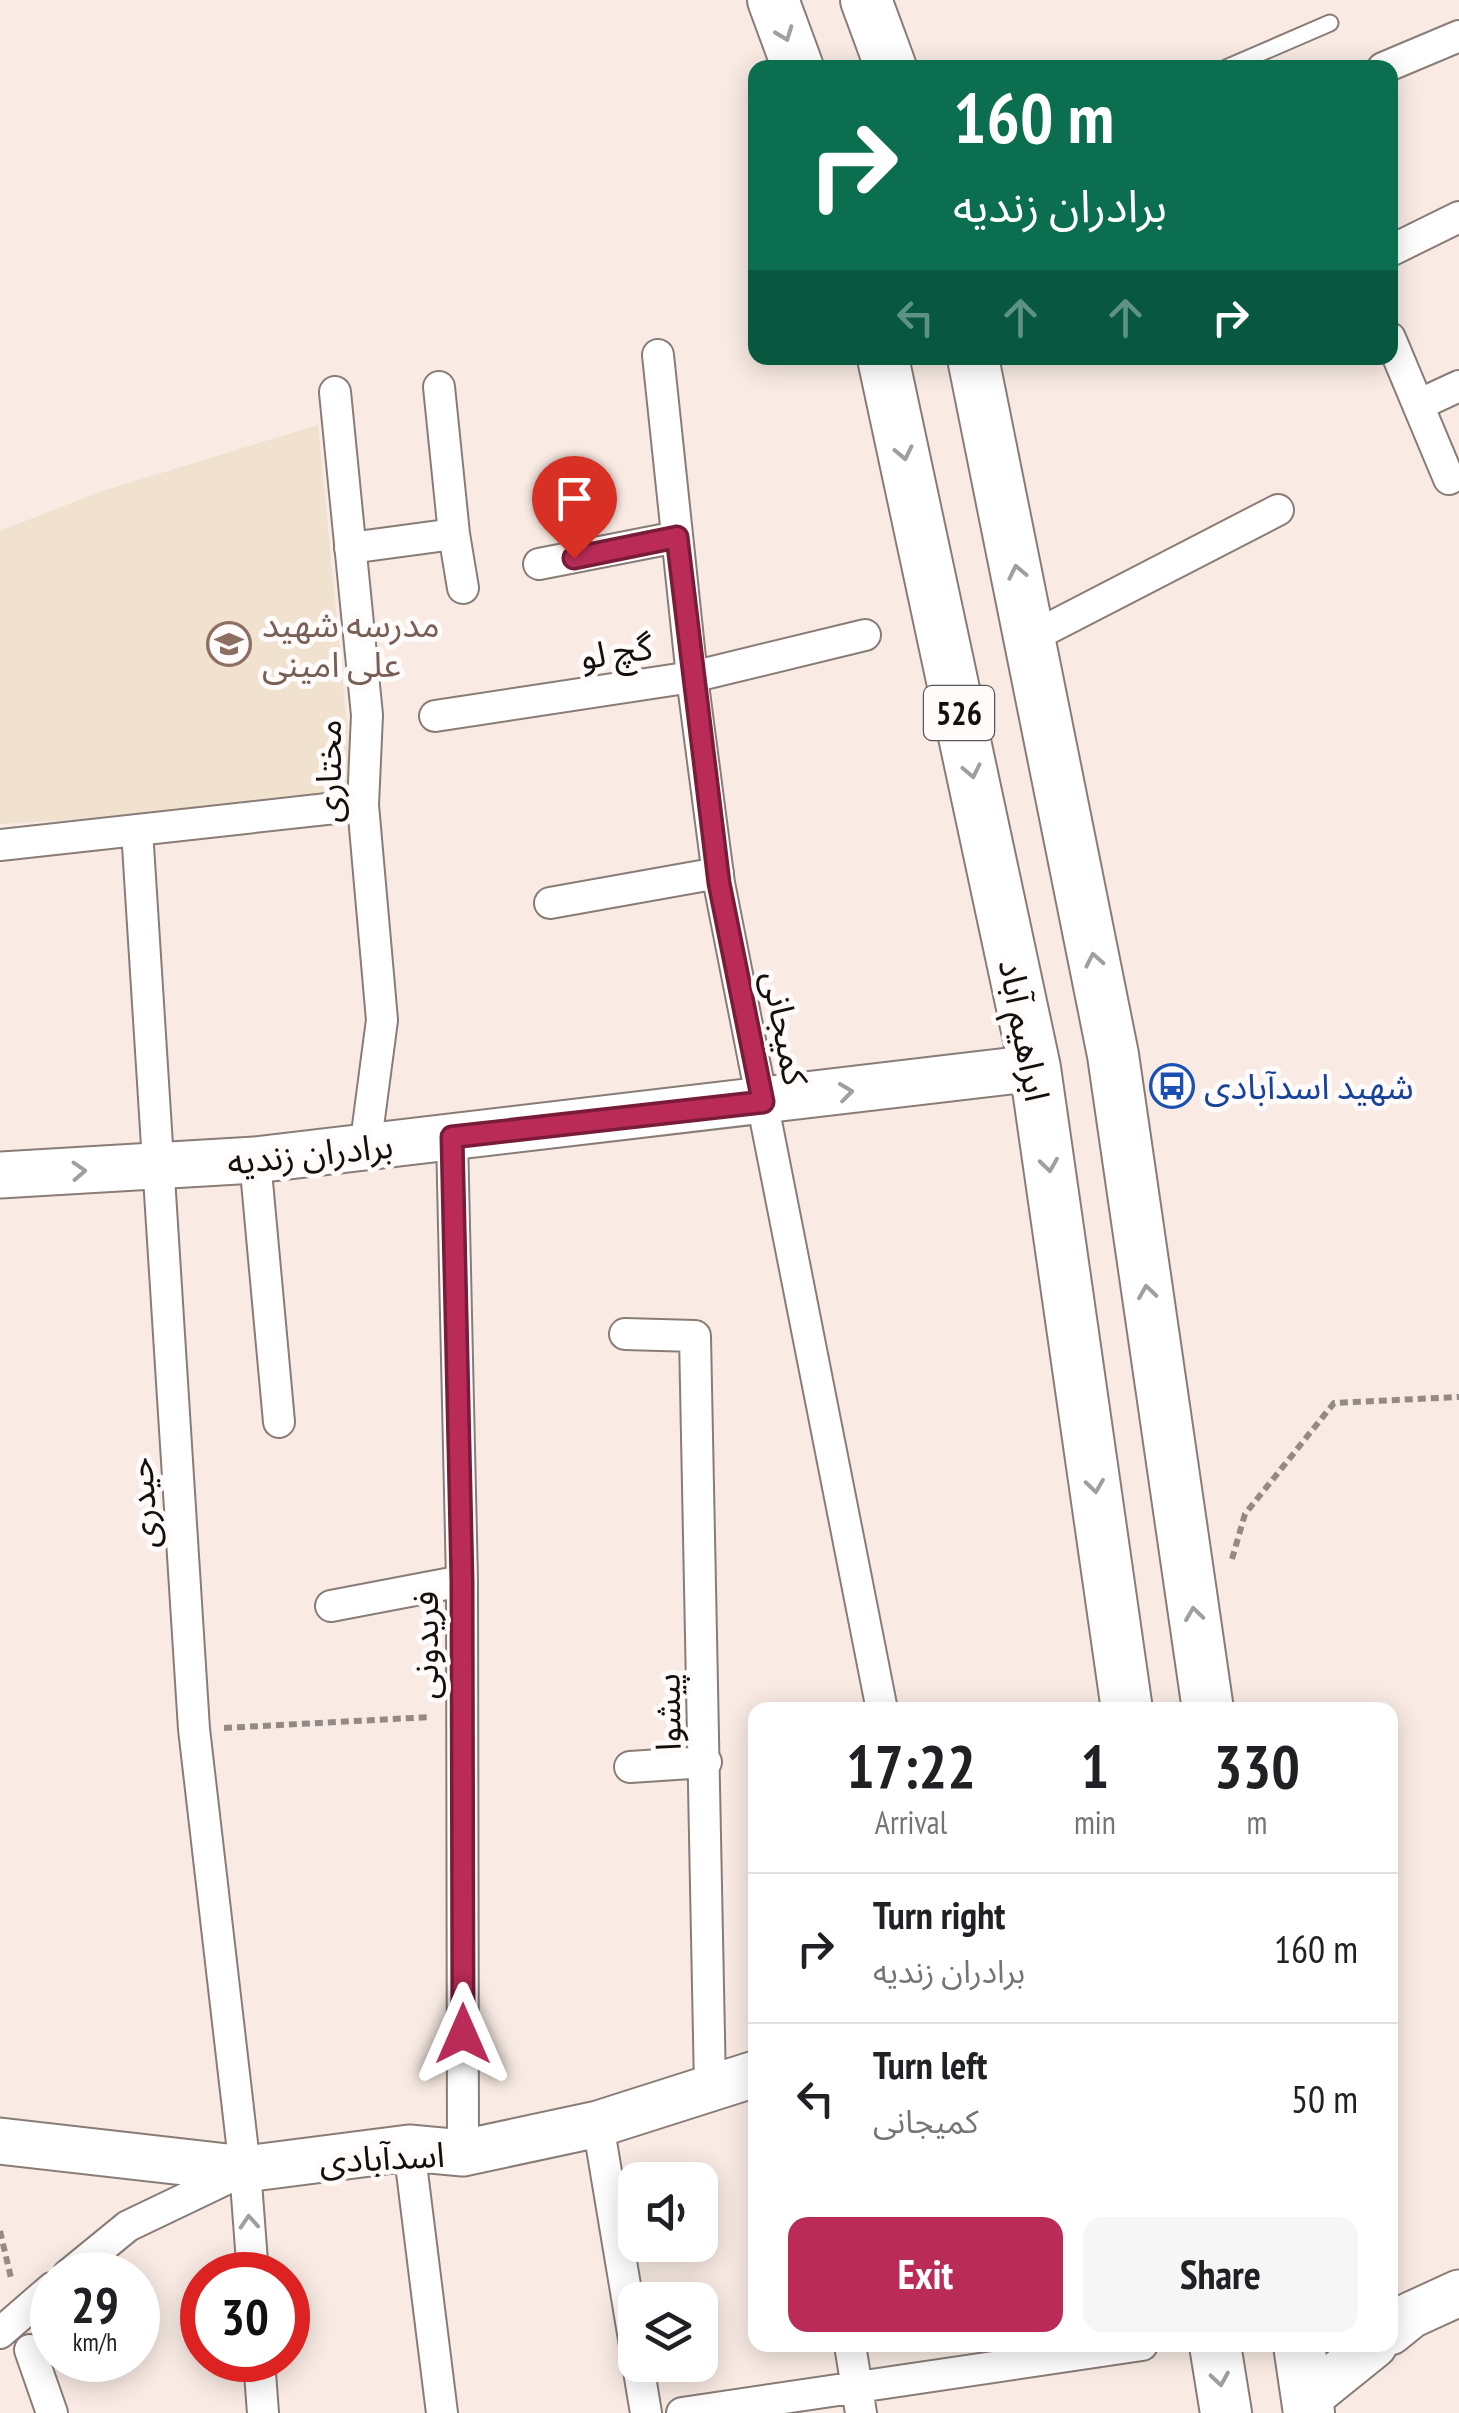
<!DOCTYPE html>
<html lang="en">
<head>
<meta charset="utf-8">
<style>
	:root { --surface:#fff; --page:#f6f6f6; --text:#202124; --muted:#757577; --line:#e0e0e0; --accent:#ba2b58 }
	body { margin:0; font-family:"PT Sans Narrow","Noto Sans Arabic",sans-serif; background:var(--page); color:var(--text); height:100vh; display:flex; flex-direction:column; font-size:38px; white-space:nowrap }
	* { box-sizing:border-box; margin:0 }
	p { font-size:32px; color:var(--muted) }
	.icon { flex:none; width:55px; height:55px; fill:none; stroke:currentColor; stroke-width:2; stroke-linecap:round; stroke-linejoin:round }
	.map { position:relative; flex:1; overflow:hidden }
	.side { position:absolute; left:748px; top:1702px; width:650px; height:650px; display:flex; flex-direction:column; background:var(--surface); border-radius:20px; box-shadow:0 5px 25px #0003 }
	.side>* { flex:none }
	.top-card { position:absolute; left:748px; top:60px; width:650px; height:305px; border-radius:20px; box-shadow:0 5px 25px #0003; background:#0b6e4f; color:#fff; overflow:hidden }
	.controls { position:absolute; left:618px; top:2162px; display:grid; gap:20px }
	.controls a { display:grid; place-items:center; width:100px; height:100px; border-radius:20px; background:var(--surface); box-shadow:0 5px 25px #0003; font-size:50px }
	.speed { position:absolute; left:30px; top:2252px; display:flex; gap:20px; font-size:50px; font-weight:700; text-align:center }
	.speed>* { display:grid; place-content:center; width:130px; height:130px; border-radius:50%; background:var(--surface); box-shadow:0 5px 25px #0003; line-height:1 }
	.speed small { font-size:25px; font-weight:400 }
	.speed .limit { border:15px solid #d22; background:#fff; color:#111 }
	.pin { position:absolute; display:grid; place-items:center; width:85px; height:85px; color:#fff; margin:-102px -42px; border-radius:50% 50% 50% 0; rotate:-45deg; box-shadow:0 0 10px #0007 }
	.pin .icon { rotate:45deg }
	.me { position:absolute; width:110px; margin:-55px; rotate:0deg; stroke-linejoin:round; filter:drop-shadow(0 0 8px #0008) }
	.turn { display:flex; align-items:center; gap:35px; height:210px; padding:0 40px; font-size:45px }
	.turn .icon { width:130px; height:130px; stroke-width:2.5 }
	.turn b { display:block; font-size:70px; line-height:85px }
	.lanes { display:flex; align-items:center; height:95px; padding:0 40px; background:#0003; justify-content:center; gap:50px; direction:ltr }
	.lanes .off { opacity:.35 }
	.eta { display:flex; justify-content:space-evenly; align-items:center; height:170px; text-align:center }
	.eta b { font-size:60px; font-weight:700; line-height:70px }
	.button { display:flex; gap:20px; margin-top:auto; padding:20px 40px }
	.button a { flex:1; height:115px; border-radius:20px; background:var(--accent); color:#fff; font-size:40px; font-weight:700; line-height:115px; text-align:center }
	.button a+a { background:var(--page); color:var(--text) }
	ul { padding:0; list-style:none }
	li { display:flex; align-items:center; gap:30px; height:150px; padding:0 40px; border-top:2px solid var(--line) }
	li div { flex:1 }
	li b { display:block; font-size:38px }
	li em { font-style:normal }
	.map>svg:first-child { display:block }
</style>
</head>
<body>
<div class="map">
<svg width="1459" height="2413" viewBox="0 0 1459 2413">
	<rect width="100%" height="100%" fill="#f9ebe4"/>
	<path fill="#f0e2cf" d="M318 425 354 795 140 816 0 824V531L99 492Z"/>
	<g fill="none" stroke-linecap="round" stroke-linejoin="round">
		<g stroke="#897c76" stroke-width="19">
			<path id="lane" d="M1226 68 1330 23"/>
		</g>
		<g stroke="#897c76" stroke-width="34">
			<path id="street" d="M1383 68 1459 36
				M1390 251 1459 217
				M1390 338 1449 479
				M658 355 692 677 719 883 882 1710
				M335 392 367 715 363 805 382 1020 365 1149
				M1418 405 1459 386
				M454 534 463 588
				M350 548 454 534 439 387
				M539 564 677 537
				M1030 638 1278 510
				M435 716 692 677 865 635
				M137 830 194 1729 245 2169 253 2275
				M0 845 363 805
				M550 903 718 873
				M452 1137 462 1581 463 2153
				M255 1160 279 1422
				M625 1334 695 1336 710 2086
				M331 1606 462 1581
				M630 1767 706 1762
				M598 2124 635 2345
				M409 2148 442 2413
				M68 2275 128 2226 243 2171
				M0 2333 52 2288
				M850 2345 861 2413
				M30 2350 52 2413
				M259 2360 263 2413
				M638 2365 646 2413
				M682 2413 1142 2345"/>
		</g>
		<g stroke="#897c76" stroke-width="49">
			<path id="secondary" d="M0 1175 255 1160 1035 1068
				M0 2141 245 2169 409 2148 463 2153 598 2124 755 2074
				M1390 2332 1411 2315 1459 2293
				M1307 2399 1374 2345"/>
		</g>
		<g stroke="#897c76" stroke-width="54">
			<path id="primary" d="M773 0 798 68
				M866 0 891 68
				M883 358 1035 1068 1127 1710
				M973 358 1113 1055 1208 1710
				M1215 2345 1226 2413
				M1299 2345 1309 2413"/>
		</g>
		<path stroke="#948a85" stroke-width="6" stroke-dasharray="8 5" stroke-linecap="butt" d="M1232 1559 1245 1514 1334 1403 1459 1397
			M224 1728 431 1717
			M0 2231 11 2278"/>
		<use href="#lane" stroke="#fff" stroke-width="15"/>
		<use href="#street" stroke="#fff" stroke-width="30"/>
		<use href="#secondary" stroke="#fff" stroke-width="45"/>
		<use href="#primary" stroke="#fff" stroke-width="50"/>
	</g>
	<defs><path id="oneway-chevron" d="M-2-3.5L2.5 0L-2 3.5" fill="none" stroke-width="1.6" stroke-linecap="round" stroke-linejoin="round" transform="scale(2.5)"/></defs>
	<g stroke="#a19f9e">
		<use href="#oneway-chevron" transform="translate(785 34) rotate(69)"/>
		<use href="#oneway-chevron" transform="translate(904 453) rotate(78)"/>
		<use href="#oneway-chevron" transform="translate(1017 572) rotate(-102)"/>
		<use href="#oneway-chevron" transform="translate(972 771) rotate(78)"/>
		<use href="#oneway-chevron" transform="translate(1094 960) rotate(-101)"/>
		<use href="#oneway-chevron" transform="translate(846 1092) rotate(-7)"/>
		<use href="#oneway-chevron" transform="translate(1049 1165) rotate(82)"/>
		<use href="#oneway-chevron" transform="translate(79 1171) rotate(-3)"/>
		<use href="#oneway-chevron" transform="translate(1147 1292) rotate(-98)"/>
		<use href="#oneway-chevron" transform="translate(1095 1486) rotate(82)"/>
		<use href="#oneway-chevron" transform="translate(1194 1614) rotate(-98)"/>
		<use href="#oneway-chevron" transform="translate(249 2222) rotate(-94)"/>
		<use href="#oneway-chevron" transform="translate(1220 2379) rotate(81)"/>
	</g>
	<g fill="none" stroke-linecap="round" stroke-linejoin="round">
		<g stroke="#791c39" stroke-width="25">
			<path id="route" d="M463 2034 462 1581 452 1137 763 1102 719 883 677 537 574 558"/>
		</g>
		<use href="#route" stroke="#ba2b58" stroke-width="18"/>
	</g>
	<defs>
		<g id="school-ring" transform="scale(2.25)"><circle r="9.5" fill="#fefbfa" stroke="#8d6e63" stroke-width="1.5"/><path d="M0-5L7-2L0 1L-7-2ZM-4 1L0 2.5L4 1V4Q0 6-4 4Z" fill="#8d6e63"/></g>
		<g id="bus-ring" transform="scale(2.25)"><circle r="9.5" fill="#fefbfa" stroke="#1a4fb4" stroke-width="1.5"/><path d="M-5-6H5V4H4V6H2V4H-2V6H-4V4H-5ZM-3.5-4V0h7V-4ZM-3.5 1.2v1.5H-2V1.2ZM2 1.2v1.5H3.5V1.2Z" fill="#1a4fb4"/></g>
	</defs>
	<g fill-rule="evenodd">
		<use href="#school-ring" x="229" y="644"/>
		<use href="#bus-ring" x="1172" y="1086"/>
	</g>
	<g text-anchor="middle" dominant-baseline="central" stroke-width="10" stroke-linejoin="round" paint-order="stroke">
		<rect fill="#fefbfa" stroke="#5a5654" stroke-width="2.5" x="924" y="686" width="70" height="54" rx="8"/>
		<g font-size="32" font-weight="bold" fill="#140f0d">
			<text x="959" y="713">526</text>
		</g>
		<g font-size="35" fill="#785e54" stroke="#fefbfa" text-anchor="start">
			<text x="262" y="624">مدرسه شهید<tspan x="262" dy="40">علی امینی</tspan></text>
		</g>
		<g font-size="35" fill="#140f0d" stroke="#fefbfa">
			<text transform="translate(616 651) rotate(-9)">گچ لو</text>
			<text transform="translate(328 771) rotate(-90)">مختاری</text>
			<text transform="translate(786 1028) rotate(79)">کمیجانی</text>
			<text transform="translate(1025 1030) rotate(79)">ابراهیم آباد</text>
			<text transform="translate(310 1153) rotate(-6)">برادران زندیه</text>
			<text transform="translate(142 1503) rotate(-94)">حیدری</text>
			<text transform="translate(425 1645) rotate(-90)">فریدونی</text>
			<text transform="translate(667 1712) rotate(-91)">پیشوا</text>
			<text transform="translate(382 2157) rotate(-3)">اسدآبادی</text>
		</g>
		<g font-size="35" fill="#164399" stroke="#fefbfa" text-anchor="start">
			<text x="1204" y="1086">شهید اسدآبادی</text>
		</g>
	</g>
</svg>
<div class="controls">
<a><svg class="icon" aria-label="sound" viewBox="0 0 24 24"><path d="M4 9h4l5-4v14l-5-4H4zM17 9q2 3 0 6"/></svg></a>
<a><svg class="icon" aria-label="layers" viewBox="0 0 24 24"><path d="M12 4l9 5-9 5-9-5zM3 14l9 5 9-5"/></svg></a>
</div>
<div class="speed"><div>29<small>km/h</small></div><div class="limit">30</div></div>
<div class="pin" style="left:574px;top:558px;background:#d93025"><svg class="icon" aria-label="arrive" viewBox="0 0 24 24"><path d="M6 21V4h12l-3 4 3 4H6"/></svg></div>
<svg class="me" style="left:463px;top:2034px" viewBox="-20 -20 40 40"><path d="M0-17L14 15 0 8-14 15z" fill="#ba2b58" stroke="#fff" stroke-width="4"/></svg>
<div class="top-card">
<div class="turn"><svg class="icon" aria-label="right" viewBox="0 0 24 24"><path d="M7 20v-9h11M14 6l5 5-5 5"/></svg><div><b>160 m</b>برادران زندیه</div></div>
<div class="lanes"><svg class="icon off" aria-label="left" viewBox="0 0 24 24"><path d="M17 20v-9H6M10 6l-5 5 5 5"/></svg><svg class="icon off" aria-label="ahead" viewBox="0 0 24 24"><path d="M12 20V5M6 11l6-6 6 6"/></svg><svg class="icon off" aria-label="ahead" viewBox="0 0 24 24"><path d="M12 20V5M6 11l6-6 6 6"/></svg><svg class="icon" aria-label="right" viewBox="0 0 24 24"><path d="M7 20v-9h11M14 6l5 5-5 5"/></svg></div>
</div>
<section class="side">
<div class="eta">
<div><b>17:22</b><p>Arrival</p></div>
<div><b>1</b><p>min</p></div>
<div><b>330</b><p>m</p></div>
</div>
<ul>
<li><svg class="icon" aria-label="right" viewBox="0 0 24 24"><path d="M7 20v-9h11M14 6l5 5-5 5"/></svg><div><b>Turn right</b><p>برادران زندیه</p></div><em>160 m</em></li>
<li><svg class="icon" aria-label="left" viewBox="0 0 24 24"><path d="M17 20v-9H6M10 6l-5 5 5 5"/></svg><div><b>Turn left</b><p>کمیجانی</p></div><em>50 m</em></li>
</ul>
<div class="button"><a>Exit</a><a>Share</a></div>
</section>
</div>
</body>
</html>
